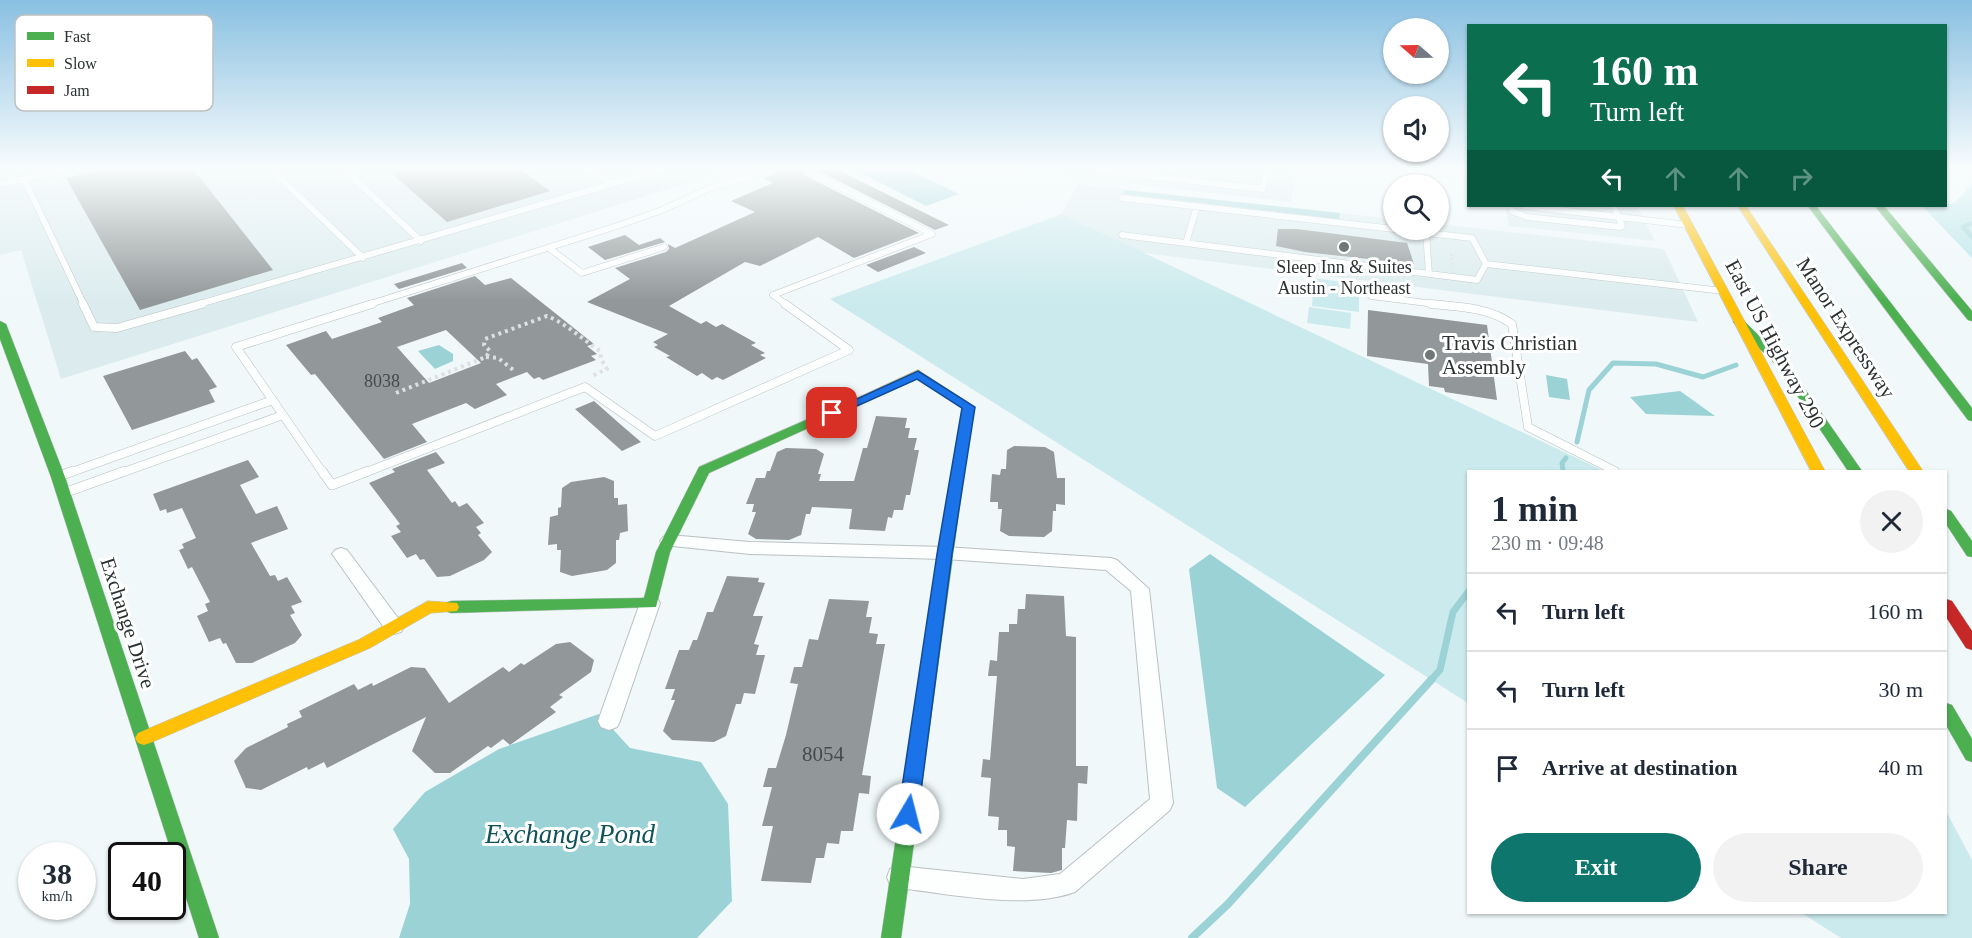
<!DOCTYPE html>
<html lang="en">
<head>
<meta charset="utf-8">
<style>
	:root { --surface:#fff; --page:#f2f2f3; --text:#1f2937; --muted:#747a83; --line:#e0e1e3; --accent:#0f766e }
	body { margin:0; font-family:Georgia,serif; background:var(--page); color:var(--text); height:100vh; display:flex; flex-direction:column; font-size:22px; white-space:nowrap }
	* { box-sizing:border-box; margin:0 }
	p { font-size:20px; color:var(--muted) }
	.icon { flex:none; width:33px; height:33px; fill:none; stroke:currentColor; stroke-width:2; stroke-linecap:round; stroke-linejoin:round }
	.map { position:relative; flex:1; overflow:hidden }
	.side { position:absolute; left:1467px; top:470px; width:480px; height:444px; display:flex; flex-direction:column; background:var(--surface); border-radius:0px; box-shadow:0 2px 4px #0004 }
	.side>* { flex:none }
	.banner { position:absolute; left:1467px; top:24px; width:480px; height:183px; border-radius:0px; box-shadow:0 2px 4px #0004; background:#0b6e4f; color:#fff; overflow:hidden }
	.needle { width:39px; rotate:290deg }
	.buttons { position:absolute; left:1383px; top:18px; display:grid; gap:12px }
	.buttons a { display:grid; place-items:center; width:66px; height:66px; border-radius:50%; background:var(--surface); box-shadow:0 2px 4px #0004; font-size:30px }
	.speed { position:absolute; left:18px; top:842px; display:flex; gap:12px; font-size:30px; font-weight:700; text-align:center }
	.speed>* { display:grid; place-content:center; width:78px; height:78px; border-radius:50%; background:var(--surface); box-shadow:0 2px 4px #0004; line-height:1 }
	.speed small { font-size:15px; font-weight:400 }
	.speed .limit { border:3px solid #111; border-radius:9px; background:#fff; color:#111 }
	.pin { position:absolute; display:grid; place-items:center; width:51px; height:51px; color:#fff; margin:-26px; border-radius:12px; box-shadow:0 3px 9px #0006 }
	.me { position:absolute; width:66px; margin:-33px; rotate:8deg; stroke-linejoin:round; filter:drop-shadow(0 0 4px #0008) }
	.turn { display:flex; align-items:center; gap:21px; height:126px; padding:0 24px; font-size:27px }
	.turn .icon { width:78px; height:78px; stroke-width:2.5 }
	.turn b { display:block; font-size:42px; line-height:51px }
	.lanes { display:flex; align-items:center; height:57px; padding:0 24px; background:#0003; justify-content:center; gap:30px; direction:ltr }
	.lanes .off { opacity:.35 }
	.round { display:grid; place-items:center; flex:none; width:63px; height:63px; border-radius:32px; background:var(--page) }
	.summary { display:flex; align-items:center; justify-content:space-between; height:102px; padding:0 24px }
	h1 { font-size:36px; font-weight:700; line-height:45px }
	.primary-button { display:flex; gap:12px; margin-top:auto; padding:12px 24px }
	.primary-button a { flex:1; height:69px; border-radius:36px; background:var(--accent); color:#fff; font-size:24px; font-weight:700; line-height:69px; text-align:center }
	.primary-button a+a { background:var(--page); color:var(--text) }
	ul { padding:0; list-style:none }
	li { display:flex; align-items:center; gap:18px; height:78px; padding:0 24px; border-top:2px solid var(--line) }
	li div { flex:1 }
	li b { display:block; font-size:22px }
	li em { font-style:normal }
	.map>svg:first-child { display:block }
</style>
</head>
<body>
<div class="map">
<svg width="1972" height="938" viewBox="0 0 1972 938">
	<rect width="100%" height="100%" fill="#f0f8fa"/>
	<path fill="#dcecee" d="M0 170H729L61 379 21 250 0 255Z
		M1009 170H1295L1291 202Z
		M1078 184 1393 219 1394 230H1438L1439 224 1664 249 1698 322 1143 253 1062 214Z
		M1505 206H1637L1655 241 1509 226Z"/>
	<path fill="#cbeaed" d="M1062 214 1604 471H1468V703L830 299Z
		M1314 278 1359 284V312L1312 306Z
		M1309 307 1351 313 1350 329 1307 323Z
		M1946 811 1972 860V938H1841L1800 912H1946Z"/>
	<path fill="#b7e4e8" d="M1972 183V258L1922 206 1955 203Z"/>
	<path fill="#9bd2d6" d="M855 170H910L959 194 926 206Z
		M1125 190 1340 213 1339 219 1123 194Z
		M439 345 453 354V361L435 369 418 351Z
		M1546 375 1567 379 1570 400 1549 397Z
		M1680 391 1715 416 1646 414 1630 397Z
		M1210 554 1385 675 1245 807 1217 788 1189 569Z
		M599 714 630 748 701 762 728 804 732 901 697 938H399L410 904 409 859 393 829 425 792 499 749Z"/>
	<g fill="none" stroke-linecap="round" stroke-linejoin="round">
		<path stroke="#9bd2d6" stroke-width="4.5" d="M1972 223 1963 227 1972 237"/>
		<path stroke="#9bd2d6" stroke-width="5" d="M1577 442 1589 390 1613 363 1656 364 1703 377 1736 365
			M1563 471 1562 463 1566 458"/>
		<path stroke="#9bd2d6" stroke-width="7" d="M1430 681 1440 670 1453 612 1468 592"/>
		<path stroke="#9bd2d6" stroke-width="8" d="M1192 938 1228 904 1432 679"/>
	</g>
	<path fill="#929899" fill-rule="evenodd" d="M101 170H194L273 270 140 310 66 178Z
		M388 170H521L550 191 447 222Z
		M777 170H801L804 175 919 233 854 258 818 237 760 266 745 262 669 306 701 324 706 321 716 327 722 324 756 343 751 345 765 353 760 355 766 358 723 380 717 377 712 380 702 373 697 376 666 357 670 356 654 347 658 345 653 342 668 334 587 302 630 279 615 268 666 252 669 249 668 244 675 248 755 212 731 201 773 183 764 178 774 175Z
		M817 170H838L949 225 935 230Z
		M1278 229H1297L1407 243 1414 264 1305 252 1276 246Z
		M625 235 639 245 660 238 665 242 605 260 588 247Z
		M914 247 926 253 878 272 866 265Z
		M462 263 467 268 399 289 394 284Z
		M475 276 485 285 511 278 594 344 587 346 597 354 591 356 596 360 543 380 539 377 534 379 527 372 496 384 507 395 475 409 466 403 412 424 427 442 384 459 315 374 311 375 286 345 326 331 332 339 382 322 378 318 414 305 407 298ZM446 330 481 363 429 383 397 347Z
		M1368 310 1487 325 1497 400 1445 392 1444 388 1429 386 1428 364 1367 356Z
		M185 351 192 360 197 358 217 387 209 390 215 402 132 430 103 376Z
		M594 401 620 424 641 442 622 451 575 409Z
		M876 416 907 418 905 428H910L908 438H917L914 450H919L910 495H906L903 510H894L892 518 888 517 885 531 849 529 852 509 812 507 810 514H806L801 535 789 540 756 539 748 534 756 512H752L754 504H746L756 478H765L767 471H770L777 452 786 448 816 449 824 454 818 474H821L819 481H854L863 448H867Z
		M1014 446 1045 447 1054 452 1057 478H1065V505L1056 504V511H1053L1052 531 1044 537 1009 536 1000 531 1002 509H998V502H990L992 474 1000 475 1001 469H1006L1007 450Z
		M436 452 445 463 427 470 452 503 455 501 459 507 467 503 484 523 476 527 481 533 478 535 492 552 484 560 450 576 437 577 424 559 420 560 416 554 407 558 391 536 401 532 396 526 400 524 369 483 395 472 392 469Z
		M248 460 259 477 240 485 256 514 277 506 288 529 251 543 270 576 275 575 278 581 287 577 302 602 291 606 295 613 290 615 302 635 295 643 252 663H236L226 643 223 644 220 638 209 642 197 616 208 611 205 604 210 602 192 567 188 569 179 550 184 548 182 544 196 538 182 508 167 513 166 509 160 511 153 494Z
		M604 477 614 481V498H618V505L627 504 628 531 620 533 619 540H616V563L607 570 572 576 560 572 561 550H557V544L548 545 550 517 558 515V508L561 507 562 488 571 482Z
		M727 576 759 578 758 582 765 583 753 616H763L754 644 759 645 756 655H765L755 694 744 693 741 704H736L726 736 714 742 672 740 663 731 675 700H671L675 689H665L679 650H689L693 640H697L707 612H713Z
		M1026 594 1064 596 1066 636 1076 637V766H1088L1087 784 1078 783 1077 821 1067 820 1065 848H1062V870L1051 873 1013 871 1015 847 1007 846V830H998L999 817 988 816 991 778 981 777 983 759 990 760 997 676H988L990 660 997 661 999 632H1009V624H1017L1018 609H1025Z
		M829 599 869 601 866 617H872L869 633 878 634 876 644H885L862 775 871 776 869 794 859 793 853 831H841L839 844 827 843 824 858H816L811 883 761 881 773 826H762L772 787H763L768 768H776L786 735 798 684 790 683 794 667H802L809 639 818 640Z
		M570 642 594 660 591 672 559 695 563 697 550 707 556 712 510 745 503 739 491 748 488 746 450 773H435L412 751 426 717 327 768 324 762 308 770 307 767 261 790 246 788 234 761 246 748 288 727 287 724 302 717 299 711 354 684 358 690 372 683 373 686 411 667 425 668 449 703 503 667 509 672 521 663 524 665 556 644Z"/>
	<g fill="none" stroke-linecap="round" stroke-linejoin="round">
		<g stroke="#bac0c1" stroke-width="7">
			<path id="lane-far2" d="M272 170 363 258
				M345 170 421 241
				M591 170 612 184
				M1094 170 1263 189 1267 170
				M1408 170 1454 174 1453 170
				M24 179 84 305
				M0 184 64 170
				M1122 198 1394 229
				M1511 206 1512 211 1527 217 1620 227 1622 226 1614 206
				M1524 206 1688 225
				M1401 230 1472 238 1486 264
				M1426 232 1429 274
				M1122 235 1477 280 1486 264
				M1186 243 1197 206
				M549 248 582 273 664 247
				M1486 264 1723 291
				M773 295 787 305
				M773 295 932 234 806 170
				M1371 296 1443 305
				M196 305 660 170
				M367 305 620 225 662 210 708 189 772 170"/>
		</g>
		<g stroke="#bac0c1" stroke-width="9">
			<path id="lane-far1" d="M83 304 94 327 117 328 202 304
				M1431 304C1459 307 1489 307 1512 324L1528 427 1615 471
				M69 473 273 400
				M121 473 283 415
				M323 473 236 347 372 304
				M364 473 585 387 655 436 849 350 785 304"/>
		</g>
		<g stroke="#bac0c1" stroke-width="10">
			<path id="lane" d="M322 471 332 485 368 471
				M59 476 73 471
				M64 493 125 471"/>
		</g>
		<g stroke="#bac0c1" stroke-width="2">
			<path id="street" d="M669 535 750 542 945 547 1111 558 1117 560 1149 589 1173 803 1170 810 1075 892C1026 910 951 894 899 888L890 885 887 877 890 869 899 866 1023 879 1060 874 1150 799 1131 591 1106 570 945 559 750 554 663 545 660 541 663 537Z
				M341 548 347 550 401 622 404 627 401 632 394 634 387 632 335 558 332 554 335 550Z
				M650 596 657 598 660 603 620 721 617 727 609 730 601 727 598 721 640 603 643 598Z"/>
		</g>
		<g stroke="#bac0c1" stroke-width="1">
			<path id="fast" d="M1808 206H1816L1972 408V421L1968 420Z
				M1875 206H1884L1972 311V321L1968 320Z
				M1739 319 1743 320 1786 362 1862 471H1848L1778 367 1733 322Z
				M0 321 6 324 65 477 219 938H199L51 477 0 339Z
				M831 409 835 410 837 413 835 416 709 473 670 552 656 607 451 613 445 611 443 607 445 603 451 601 644 598 656 552 699 467Z
				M954 493 961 497 901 938H881L947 497Z
				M1946 509 1951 511 1972 541V557L1967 556 1946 524Z
				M1946 703 1952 705 1972 739V762L1966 760 1946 725Z"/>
		</g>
		<g stroke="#bac0c1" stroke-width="1">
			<path id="slow" d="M1674 206H1683L1825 471H1811Z
				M1738 206H1746L1923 471H1909Z
				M918 370 975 407 959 500H949L947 497 963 408 917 379 835 416 831 417 825 413Z
				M428 601 457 603 459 607 457 611 431 613 370 648 150 743 144 745 138 743 135 738 138 733 358 640Z"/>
		</g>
		<g stroke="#bac0c1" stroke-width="1">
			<path id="jam" d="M1946 599 1952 601 1972 631V650L1966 648 1946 617Z"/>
		</g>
		<path stroke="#dddfe0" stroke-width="3" stroke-dasharray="2 3" stroke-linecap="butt" d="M1453 265 1451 255 1456 256"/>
		<path stroke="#dddfe0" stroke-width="4" stroke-dasharray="3 4" stroke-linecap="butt" d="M486 357 498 358 516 372
			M396 393 486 357 490 351 484 345 485 339 547 316C567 324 582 339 600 351L601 359 607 369 592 376"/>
		<use href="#lane-far2" stroke="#fdfefe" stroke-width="6"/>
		<use href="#lane-far1" stroke="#fdfefe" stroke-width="8"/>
		<use href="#lane" stroke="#fdfefe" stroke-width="9"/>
		<use href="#street" fill="#fdfefe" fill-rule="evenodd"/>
		<use href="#fast" fill="#4caf50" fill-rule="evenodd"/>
		<use href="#slow" fill="#ffc107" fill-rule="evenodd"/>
		<use href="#jam" fill="#c62828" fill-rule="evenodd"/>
	</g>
	<linearGradient id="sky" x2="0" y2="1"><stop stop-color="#89c0e1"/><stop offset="0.56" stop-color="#f8fcfd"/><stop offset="1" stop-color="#f8fcfd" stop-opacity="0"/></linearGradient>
	<rect width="1972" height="301" fill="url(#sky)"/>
	<path fill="#1a73e8" stroke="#114b97" stroke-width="1.5" d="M918 371 975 407 952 554 918 814 915 820 908 822 901 820 898 814 937 554 962 408 917 379 837 415H828L826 413Z"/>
	<g fill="#707777" stroke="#fff" stroke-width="2">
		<circle cx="1344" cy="247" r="6"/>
		<circle cx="1430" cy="355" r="6"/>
	</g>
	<g text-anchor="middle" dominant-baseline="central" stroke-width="6" stroke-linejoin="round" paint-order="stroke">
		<g font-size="18" fill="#2b3131" stroke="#fff">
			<text x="1344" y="267">Sleep Inn &amp; Suites<tspan x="1344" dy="21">Austin - Northeast</tspan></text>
		</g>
		<g font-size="18" fill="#454b4b">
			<text x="382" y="381">8038</text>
		</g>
		<g font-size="21" fill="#2b3131" stroke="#fff">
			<text transform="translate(1846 328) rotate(57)">Manor Expressway</text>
			<text transform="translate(1775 344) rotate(62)">East US Highway 290</text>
			<text transform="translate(128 623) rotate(72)">Exchange Drive</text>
		</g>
		<g font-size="21" fill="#2b3131" stroke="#fff" text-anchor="start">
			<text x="1442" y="343">Travis Christian<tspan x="1442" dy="24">Assembly</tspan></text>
		</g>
		<g font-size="21" fill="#454b4b">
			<text x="823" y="754">8054</text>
		</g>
		<g font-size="27" font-style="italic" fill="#0f5257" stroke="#fff">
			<text x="570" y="834">Exchange Pond</text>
		</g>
	</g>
	<rect x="15" y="15" width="198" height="96" rx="9" fill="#fff" stroke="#bfc1c1" stroke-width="1.5"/>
	<rect x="27" y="32" width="27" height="8" fill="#4caf50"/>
	<rect x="27" y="59" width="27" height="8" fill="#ffc107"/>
	<rect x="27" y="86" width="27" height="8" fill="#c62828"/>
	<g font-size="16" fill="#2b3131">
		<text x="64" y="42">Fast</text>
		<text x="64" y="69">Slow</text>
		<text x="64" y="96">Jam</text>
	</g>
</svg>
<div class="buttons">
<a><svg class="needle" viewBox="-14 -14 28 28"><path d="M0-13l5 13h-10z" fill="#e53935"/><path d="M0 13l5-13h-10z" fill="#747a83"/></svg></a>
<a><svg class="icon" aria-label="sound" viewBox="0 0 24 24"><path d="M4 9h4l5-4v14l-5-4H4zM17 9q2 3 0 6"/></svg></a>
<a><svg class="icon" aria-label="search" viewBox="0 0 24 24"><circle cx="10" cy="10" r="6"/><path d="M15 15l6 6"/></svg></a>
</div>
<div class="speed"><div>38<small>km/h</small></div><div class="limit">40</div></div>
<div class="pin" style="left:832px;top:413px;background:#d93025"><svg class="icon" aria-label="arrive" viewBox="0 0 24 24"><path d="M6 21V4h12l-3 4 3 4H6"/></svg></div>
<svg class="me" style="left:908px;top:814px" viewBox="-20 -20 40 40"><circle r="19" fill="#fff"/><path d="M0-13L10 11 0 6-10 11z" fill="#1a73e8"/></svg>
<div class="banner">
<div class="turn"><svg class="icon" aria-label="left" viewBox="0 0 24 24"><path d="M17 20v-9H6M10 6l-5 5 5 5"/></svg><div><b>160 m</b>Turn left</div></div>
<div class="lanes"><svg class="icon" aria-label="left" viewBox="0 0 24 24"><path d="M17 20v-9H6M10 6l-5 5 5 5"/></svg><svg class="icon off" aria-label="ahead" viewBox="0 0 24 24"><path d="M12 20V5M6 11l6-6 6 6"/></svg><svg class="icon off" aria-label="ahead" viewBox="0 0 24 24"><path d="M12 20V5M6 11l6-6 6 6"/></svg><svg class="icon off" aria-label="right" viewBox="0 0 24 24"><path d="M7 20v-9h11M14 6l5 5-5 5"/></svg></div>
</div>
<section class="side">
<div class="summary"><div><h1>1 min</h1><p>230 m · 09:48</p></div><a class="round"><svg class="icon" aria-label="close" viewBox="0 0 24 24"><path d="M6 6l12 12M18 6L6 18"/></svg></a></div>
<ul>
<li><svg class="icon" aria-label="left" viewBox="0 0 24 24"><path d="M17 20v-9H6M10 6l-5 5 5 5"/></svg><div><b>Turn left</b></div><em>160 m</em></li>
<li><svg class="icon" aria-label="left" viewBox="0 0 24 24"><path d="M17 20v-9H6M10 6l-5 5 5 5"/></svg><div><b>Turn left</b></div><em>30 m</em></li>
<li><svg class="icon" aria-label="arrive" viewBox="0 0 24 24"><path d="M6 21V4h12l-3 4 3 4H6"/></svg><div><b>Arrive at destination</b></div><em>40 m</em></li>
</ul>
<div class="primary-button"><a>Exit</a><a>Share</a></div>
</section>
</div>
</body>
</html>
